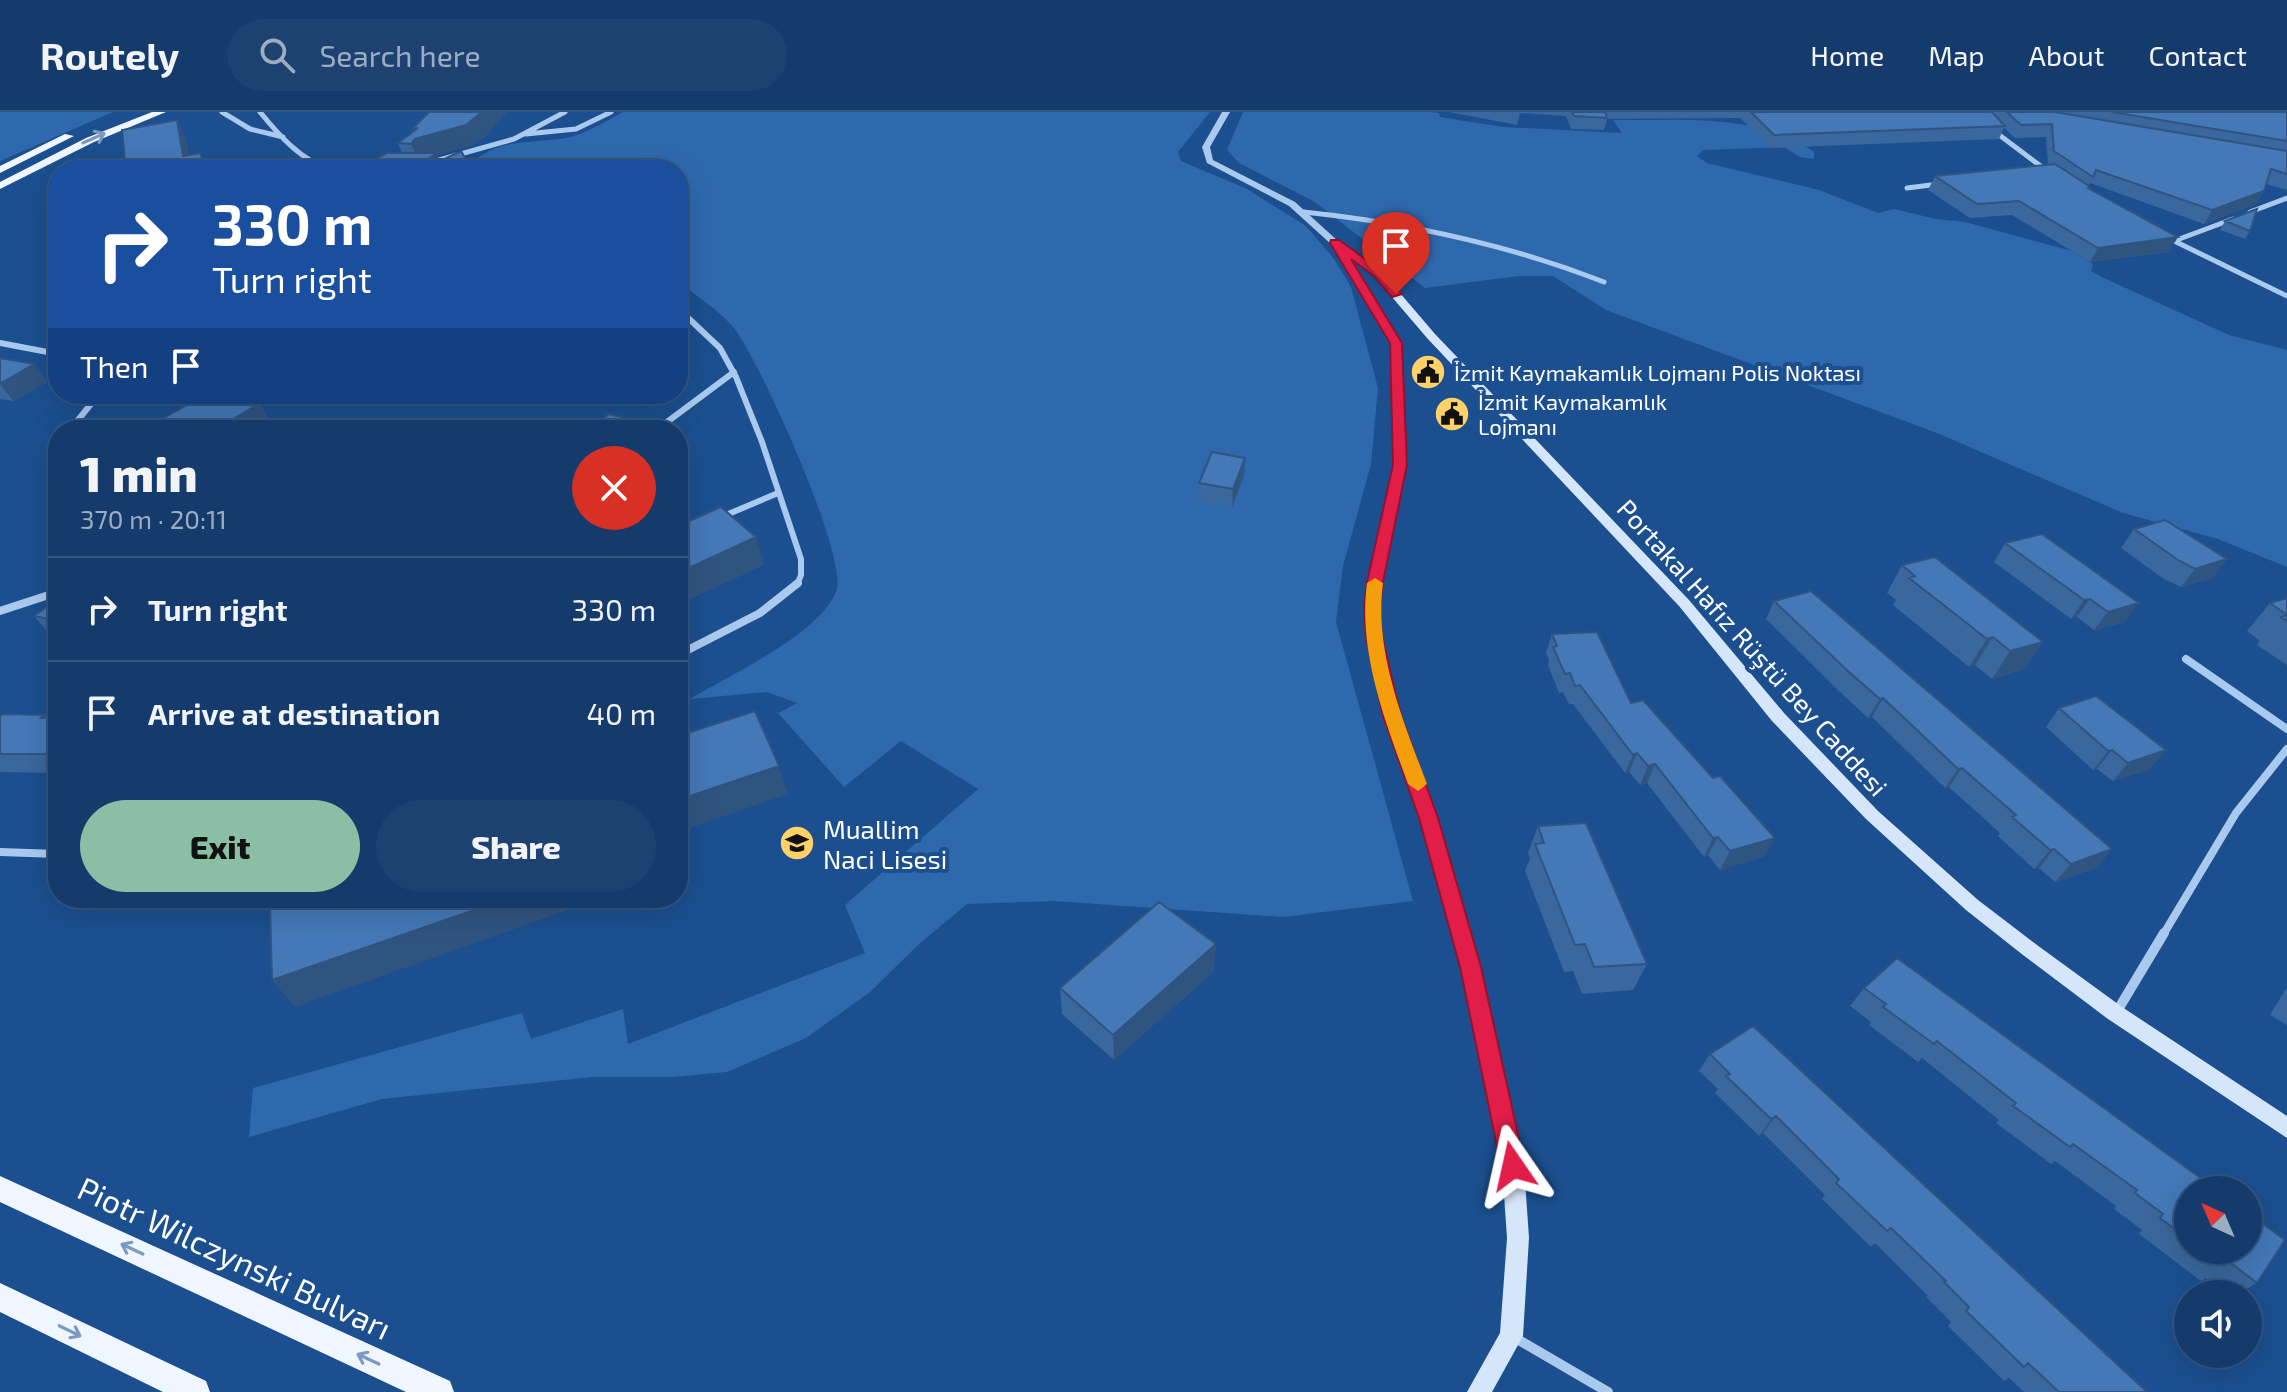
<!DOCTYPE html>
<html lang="en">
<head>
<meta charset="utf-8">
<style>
	:root { --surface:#143b6b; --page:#1d4271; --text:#f1f3f6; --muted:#9dadc1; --line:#33557e; --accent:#8abfa5 }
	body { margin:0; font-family:"Exo 2",sans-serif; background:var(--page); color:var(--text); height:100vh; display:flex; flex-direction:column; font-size:30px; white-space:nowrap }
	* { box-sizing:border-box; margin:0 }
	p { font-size:26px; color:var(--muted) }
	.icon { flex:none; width:44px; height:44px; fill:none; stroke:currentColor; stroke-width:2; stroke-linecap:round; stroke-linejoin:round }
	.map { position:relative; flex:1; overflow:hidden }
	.sheet { position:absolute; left:48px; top:308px; width:640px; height:488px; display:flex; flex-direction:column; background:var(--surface); border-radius:32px; box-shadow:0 8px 32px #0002,0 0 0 2px var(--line) }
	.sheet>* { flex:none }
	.hud { position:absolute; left:48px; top:48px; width:640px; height:244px; border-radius:32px; box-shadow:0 8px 32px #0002,0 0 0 2px var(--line); background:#1a4fa0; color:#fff; overflow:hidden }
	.needle { width:52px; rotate:316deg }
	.tools { position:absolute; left:2174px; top:1064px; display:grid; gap:16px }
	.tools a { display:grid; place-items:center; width:88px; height:88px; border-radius:50%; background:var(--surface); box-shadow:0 8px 32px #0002,0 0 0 2px var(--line); font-size:40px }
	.pin { position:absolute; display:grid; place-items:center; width:68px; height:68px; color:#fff; margin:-82px -34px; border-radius:50% 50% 50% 0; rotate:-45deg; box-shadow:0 0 8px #0007 }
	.pin .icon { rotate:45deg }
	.me { position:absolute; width:88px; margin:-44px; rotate:349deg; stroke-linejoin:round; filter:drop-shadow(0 0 6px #0008) }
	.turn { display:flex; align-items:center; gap:28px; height:168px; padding:0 32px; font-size:36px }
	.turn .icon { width:104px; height:104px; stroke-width:2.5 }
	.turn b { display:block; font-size:56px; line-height:68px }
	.then { display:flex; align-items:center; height:76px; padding:0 32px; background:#0003; gap:16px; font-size:30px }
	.round { display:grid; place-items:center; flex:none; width:84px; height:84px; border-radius:42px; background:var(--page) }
	.headline { display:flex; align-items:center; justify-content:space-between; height:136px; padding:0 32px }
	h1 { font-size:48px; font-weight:800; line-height:60px }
	.action { display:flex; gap:16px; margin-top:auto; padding:16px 32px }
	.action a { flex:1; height:92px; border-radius:48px; background:var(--accent); color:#111; font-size:32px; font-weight:800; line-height:92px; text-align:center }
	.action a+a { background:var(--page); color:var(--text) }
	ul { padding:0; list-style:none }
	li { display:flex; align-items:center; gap:24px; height:104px; padding:0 32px; border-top:2px solid var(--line) }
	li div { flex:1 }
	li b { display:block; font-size:30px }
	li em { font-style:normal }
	header { display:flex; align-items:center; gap:48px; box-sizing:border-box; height:112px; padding:0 40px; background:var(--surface); border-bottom:2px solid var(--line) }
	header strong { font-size:38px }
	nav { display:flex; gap:44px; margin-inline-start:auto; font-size:28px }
	.search { width:560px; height:72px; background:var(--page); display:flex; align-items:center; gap:20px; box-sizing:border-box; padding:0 28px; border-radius:44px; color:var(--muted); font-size:30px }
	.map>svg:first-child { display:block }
</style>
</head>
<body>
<header>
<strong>Routely</strong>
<div class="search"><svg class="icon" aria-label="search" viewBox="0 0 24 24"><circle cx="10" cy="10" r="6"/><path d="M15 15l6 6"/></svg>Search here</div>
<nav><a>Home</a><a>Map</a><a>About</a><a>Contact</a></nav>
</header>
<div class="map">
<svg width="2287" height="1280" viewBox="0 0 2287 1280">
	<rect width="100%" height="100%" fill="#1b4f8f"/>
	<path fill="#2e69ad" d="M0 0H113L0 49Z
		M623 0H1210L1178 40 1181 49 1247 77 1306 114 1334 147 1351 175 1378 276 1371 352 1343 454 1336 510 1413 789 1283 805 1053 789 967 792 919 832 870 880 806 926 727 960 673 965H592L382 987 249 1025 253 976 522 901 531 927 623 897 628 932 865 841 845 793 978 677 901 629 844 675 778 601 797 591 767 580 690 587C730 563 818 523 836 480 850 447 759 248 734 216 719 198 696 184 678 169V58H489L477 50 478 46C505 25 540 32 571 25 589 20 606 9 623 0Z
		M1243 0H1430L1439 1 1440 5 1503 15 1622 21 1613 8C1680 9 1757 0 1814 40V47L1800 45 1784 35 1703 38 1697 44 1707 51 1819 78 1878 101 1894 97 1936 107 1965 110 2072 139 2093 152 2091 159 2104 166 2229 223 2287 238V455L2218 427 2123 401 1937 321 1606 198 1553 164H1519L1425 176 1315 90 1239 51 1227 38Z"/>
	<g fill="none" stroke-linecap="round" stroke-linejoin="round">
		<path stroke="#a9c9ee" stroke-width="5" d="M222 0 250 17 283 25
			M260 0C277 21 302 50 329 56 342 59 355 56 368 56
			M1982 0 1994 19 2046 58
			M526 22 576 17 611 0
			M432 50 514 27 565 0
			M1907 76 1939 72
			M1304 100C1408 111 1507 132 1604 170
			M2250 100 2287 86
			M2166 125 2287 184
			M2174 129 2233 107
			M678 197 687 205"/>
		<path stroke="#a9c9ee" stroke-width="6" d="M685 203 720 236 736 265 762 330 801 447V463L797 473
			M0 231 58 242
			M663 313 734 260
			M70 318 99 282
			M719 406 778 381"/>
		<path stroke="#a9c9ee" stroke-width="8" d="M0 499 58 480
			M678 543 760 501 798 471
			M2186 547 2287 617
			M0 740 58 742
			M2163 823 2236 701 2287 637"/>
		<path stroke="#a9c9ee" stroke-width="10" d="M2116 901 2164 821
			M1512 1224 1608 1280"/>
		<path fill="#a9c9ee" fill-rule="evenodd" d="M1222 0H1230L1210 35 1213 48 1295 90 1338 129V133H1332L1289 94 1207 51 1202 35Z"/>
		<path fill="#d6e6fa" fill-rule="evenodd" d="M1332 129H1338L1382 160 1435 222 1689 488 1784 601 1878 699 1978 788 2037 833 2122 895 2287 1004V1026L2108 907 2023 843 1966 798 1866 707 1772 609 1679 494 1427 226 1374 164 1351 147 1401 231 1406 353 1382 470 1379 496 1381 525 1400 604 1436 706 1480 855 1524 1054 1529 1126 1523 1224 1492 1280H1467L1500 1221 1507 1126 1502 1054 1462 855 1420 706 1384 604 1367 525 1365 496 1368 470 1394 353 1391 231 1337 137 1330 131Z"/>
		<path fill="#f0f6ff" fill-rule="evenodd" d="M152 0H166L94 30 0 77V70L86 26Z
			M65 22 74 24 0 61V54Z
			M0 1064 450 1269 454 1280H406L0 1090Z
			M0 1171 206 1269 210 1280H163L0 1200Z"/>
	</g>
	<path fill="#3a679d" d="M429 0H508L485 24 473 33 437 43 440 50 470 55 471 58H355L402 41 398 31 413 20 412 17Z
		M1449 0H2287V78L2266 72 2256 92 2204 112 2090 71 2088 76 2169 140 2090 150 2012 103 1970 106 1928 78 1935 64 2048 53 2046 25 2015 26 2004 16 1999 27 1770 36 1740 6 1607 7 1604 18 1571 17 1566 4 1520 1 1517 13Z
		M2225 109 2250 119 2245 127 2220 118Z
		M0 246 34 252 47 270 13 289 0 287Z
		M595 282H642L627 293 596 285Z
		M153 312 275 318H156Z
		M1244 364 1232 395 1198 389 1199 371Z
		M2134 417 2227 447 2212 466 2181 475 2164 467 2121 436Z
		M2005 431 2125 510 2094 518 2077 505 2071 507 1994 450Z
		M1902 453 2043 530 2024 557 1992 567 1975 553 1969 555 1893 493 1896 488 1887 481Z
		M2287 486V553L2257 533 2260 529 2247 519 2270 491Z
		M58 487V532L34 504Z
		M1774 489 2112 737 2096 756 2055 770 2039 756 2034 757 1998 724 2000 721 1949 675 1945 676 1872 605 1868 606 1839 579 1766 507Z
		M1552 522 1631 591 1765 744 1720 758 1708 743 1704 745 1647 671 1640 673 1629 660 1625 661 1573 592H1569L1563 580 1559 581 1548 553 1549 548 1546 541Z
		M2059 596 2150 657 2113 669 2097 657 2093 658 2046 615Z
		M44 603 47 606H58V661L0 660V604Z
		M1538 714 1647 852 1633 878 1582 882 1573 859 1564 860 1525 759 1530 746 1528 741Z
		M1214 859 1114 948 1062 902 1060 876Z
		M2287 875V913L2270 903Z
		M1864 876 2188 1078V1138H2248L2257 1171 2238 1182H2228L2206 1166 2201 1169 2139 1122 2142 1118 2114 1097 2116 1094 2055 1049 2051 1052 1996 1011 1999 1008 1922 946 1918 950 1869 913 1871 910 1850 894Z
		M1710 942 2147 1280H2024L2009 1266 2004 1269 1948 1214 1951 1210 1926 1185 1928 1184 1875 1131 1871 1135 1822 1087 1825 1083 1763 1021 1759 1024 1715 981 1718 977 1699 959Z"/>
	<path fill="#305480" d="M482 0H508L485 24 473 33 437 43 443 58 420 52 411 32 416 26 412 17Z
		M177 8 186 26 192 58 183 44Z
		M200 41 209 58H206Z
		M2264 79 2256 92 2204 112 2212 98Z
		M2178 125 2169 140 2090 150 2098 136Z
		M680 232 685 250 678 255V234Z
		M34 252 47 270 13 289 0 272Z
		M624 282H642L627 293Z
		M260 291 274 318H215Z
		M1245 346 1244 364 1232 395 1233 377Z
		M756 425 764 453 678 493V461Z
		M2227 447 2212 466 2181 475 2195 457Z
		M2090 487 2077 505 2071 507 2084 488Z
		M2139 491 2125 510 2094 518 2108 500Z
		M1993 525 1975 553 1969 555 1987 527Z
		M2043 530 2024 557 1992 567 2010 539Z
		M1883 586 1872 605 1868 606 1880 587Z
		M2112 638 2097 657 2093 658 2108 639Z
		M2166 638 2150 657 2113 669 2128 651Z
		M1637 641 1629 660 1625 661 1633 643Z
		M1655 652 1647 671 1640 673 1648 654Z
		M779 654 788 682 678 720V688Z
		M1962 656 1949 675 1945 676 1958 657Z
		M1718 725 1708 743 1704 745 1713 726Z
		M1775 726 1765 744 1720 758 1730 739Z
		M2054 737 2039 756 2034 757 2050 738Z
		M2112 737 2096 756 2055 770 2071 752Z
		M509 786H601L295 895 272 868Z
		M1216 832 1214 859 1114 948 1113 923Z
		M1776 1004 1763 1021 1759 1024 1771 1007Z"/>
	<path fill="#4478b7" stroke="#305480" stroke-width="2" d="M429 0H482L466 13 415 27 411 32 398 31 418 16 412 17Z
		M1572 0H1605L1607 6 1574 4Z
		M1751 0H1992L2005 14 1774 23Z
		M2007 0H2055L2287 39V62L2271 57 2264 79 2212 98 2096 58 2093 65 2054 39 2052 12 2021 13Z
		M2112 0H2287V29Z
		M177 8 183 44 200 41 206 58H123H126L122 18Z
		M461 39 470 55 465 58H355L387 41H437L422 51 434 52Z
		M2055 52 2089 74 2088 76 2178 125 2098 136 2019 89 1977 92 1935 64Z
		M2257 97 2250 119 2225 109Z
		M0 246 34 252 0 272Z
		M207 282H226L260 291 215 318H173L153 312Z
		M609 302 667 316 665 318H587Z
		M321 314 335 318H315Z
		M1212 340 1245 346 1233 377 1199 371Z
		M721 395 756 425 678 461V414Z
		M2165 408 2227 447 2195 457 2178 448 2134 417Z
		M2042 422 2139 491 2108 500 2090 487 2084 488 2005 431Z
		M1935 445 2043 530 2010 539 1993 525 1987 527 1909 466 1915 464 1902 453Z
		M1811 479 2112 737 2071 752 2054 737 2050 738 2012 705 2016 703 1962 656 1958 657 1883 586 1880 587 1849 560 1774 489Z
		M2287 486V509L2281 505 2287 503 2270 491Z
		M58 487V509L34 504Z
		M1597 520 1631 591 1643 588 1713 666 1720 664 1775 726 1730 739 1718 725 1713 726 1655 652 1648 654 1637 641 1633 643 1580 573 1575 574 1570 561 1565 562 1553 535 1557 534 1552 522Z
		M2096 584 2166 638 2128 651 2112 638 2108 639 2059 596Z
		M755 599 779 654 678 688V624Z
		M2 602 44 603 41 606H58V642H0V604Z
		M1586 711 1647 852 1594 855 1585 832 1575 833 1535 732 1544 731 1538 714Z
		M302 786H509L272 868 270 796Z
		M1159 790 1216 832 1113 923 1060 876Z
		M1897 846 2217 1078H2188V1127L2160 1106 2163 1102 2135 1081 2137 1078 2073 1032 2070 1035 2013 994 2016 991 1937 929 1934 932 1883 895 1886 892 1864 876Z
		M1753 914 2147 1280H2059L2028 1251 2024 1255 1966 1199 1969 1195 1944 1170 1946 1169 1891 1116 1887 1119 1836 1071 1839 1067 1776 1004 1771 1007 1726 964 1730 962 1710 942Z
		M2248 1101 2285 1128 2257 1171 2228 1149 2224 1154 2203 1138H2248Z"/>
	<defs><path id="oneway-shaft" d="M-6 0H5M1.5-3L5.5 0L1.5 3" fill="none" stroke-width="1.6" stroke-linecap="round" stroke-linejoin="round" transform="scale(2)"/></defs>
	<g stroke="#7b9ac1">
		<use href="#oneway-shaft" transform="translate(94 26) rotate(-24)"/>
		<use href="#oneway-shaft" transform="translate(132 1137) rotate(-155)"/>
		<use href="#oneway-shaft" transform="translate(70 1219) rotate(26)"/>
		<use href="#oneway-shaft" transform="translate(368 1247) rotate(-155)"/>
	</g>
	<path fill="#e11d48" stroke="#92132f" stroke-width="2" d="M1331 128H1339L1382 159 1402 182 1392 185 1374 164 1351 147 1402 231 1407 353 1383 470 1380 496 1382 525 1401 604 1438 706 1481 855 1525 1054 1521 1062 1513 1065 1504 1062 1501 1054 1460 855 1419 706 1383 604 1366 525 1364 496 1367 470 1393 353 1390 231 1330 131Z"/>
	<path fill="#f59e0b" d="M1375 466 1383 471C1374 541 1403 608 1427 672L1418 679 1408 672C1385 608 1358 541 1367 471Z"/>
	<defs>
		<g id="civic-disc" transform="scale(1.8)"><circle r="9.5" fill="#ffd166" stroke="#1b4f8f"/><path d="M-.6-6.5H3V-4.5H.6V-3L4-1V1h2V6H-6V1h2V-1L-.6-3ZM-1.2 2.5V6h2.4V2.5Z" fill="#111"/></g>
		<g id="school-disc" transform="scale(1.8)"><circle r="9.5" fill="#ffd166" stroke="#1b4f8f"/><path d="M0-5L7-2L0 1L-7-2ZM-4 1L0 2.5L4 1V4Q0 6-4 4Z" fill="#111"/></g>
	</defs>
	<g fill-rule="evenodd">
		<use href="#civic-disc" x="1428" y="260"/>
		<use href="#civic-disc" x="1452" y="302"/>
		<use href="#school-disc" x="797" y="731"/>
	</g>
	<g text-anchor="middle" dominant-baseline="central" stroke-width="8" stroke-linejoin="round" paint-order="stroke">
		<g font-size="22" fill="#fff" stroke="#1b4f8f" text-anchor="start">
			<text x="1454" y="260">İzmit Kaymakamlık Lojmanı Polis Noktası</text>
			<text x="1478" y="289">İzmit Kaymakamlık<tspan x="1478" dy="25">Lojmanı</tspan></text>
		</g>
		<g font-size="26" fill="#fff" stroke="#1b4f8f">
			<text transform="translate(1753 535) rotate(48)">Portakal Hafız Rüştü Bey Caddesi</text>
		</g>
		<g font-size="26" fill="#fff" stroke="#1b4f8f" text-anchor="start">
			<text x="823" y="716">Muallim<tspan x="823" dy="30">Naci Lisesi</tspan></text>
		</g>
		<g font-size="32" fill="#fff" stroke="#1b4f8f">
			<text transform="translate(235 1145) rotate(25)">Piotr Wilczynski Bulvarı</text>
		</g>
	</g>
</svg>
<div class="tools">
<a><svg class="needle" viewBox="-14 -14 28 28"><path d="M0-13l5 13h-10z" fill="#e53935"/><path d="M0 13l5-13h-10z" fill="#9dadc1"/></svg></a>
<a><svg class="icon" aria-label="sound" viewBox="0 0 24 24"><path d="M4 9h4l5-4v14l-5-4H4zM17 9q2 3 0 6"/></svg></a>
</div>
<div class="pin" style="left:1396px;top:182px;background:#d93025"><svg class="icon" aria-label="arrive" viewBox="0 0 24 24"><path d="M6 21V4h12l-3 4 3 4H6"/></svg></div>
<svg class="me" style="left:1513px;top:1054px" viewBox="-20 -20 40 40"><path d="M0-17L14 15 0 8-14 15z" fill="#e11d48" stroke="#fff" stroke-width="4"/></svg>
<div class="hud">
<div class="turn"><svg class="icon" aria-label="right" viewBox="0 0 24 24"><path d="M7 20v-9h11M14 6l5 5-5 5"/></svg><div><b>330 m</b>Turn right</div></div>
<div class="then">Then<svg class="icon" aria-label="arrive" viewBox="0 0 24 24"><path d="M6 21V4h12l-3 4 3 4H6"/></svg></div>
</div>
<section class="sheet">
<div class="headline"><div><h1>1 min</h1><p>370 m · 20:11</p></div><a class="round" style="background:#d93025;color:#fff"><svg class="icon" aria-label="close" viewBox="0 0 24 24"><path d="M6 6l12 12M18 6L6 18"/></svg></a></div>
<ul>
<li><svg class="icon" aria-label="right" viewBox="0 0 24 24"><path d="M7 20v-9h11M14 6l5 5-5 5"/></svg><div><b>Turn right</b></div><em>330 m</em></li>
<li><svg class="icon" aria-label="arrive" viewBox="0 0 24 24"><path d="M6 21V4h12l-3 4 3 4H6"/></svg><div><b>Arrive at destination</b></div><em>40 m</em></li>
</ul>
<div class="action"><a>Exit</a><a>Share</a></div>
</section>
</div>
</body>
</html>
